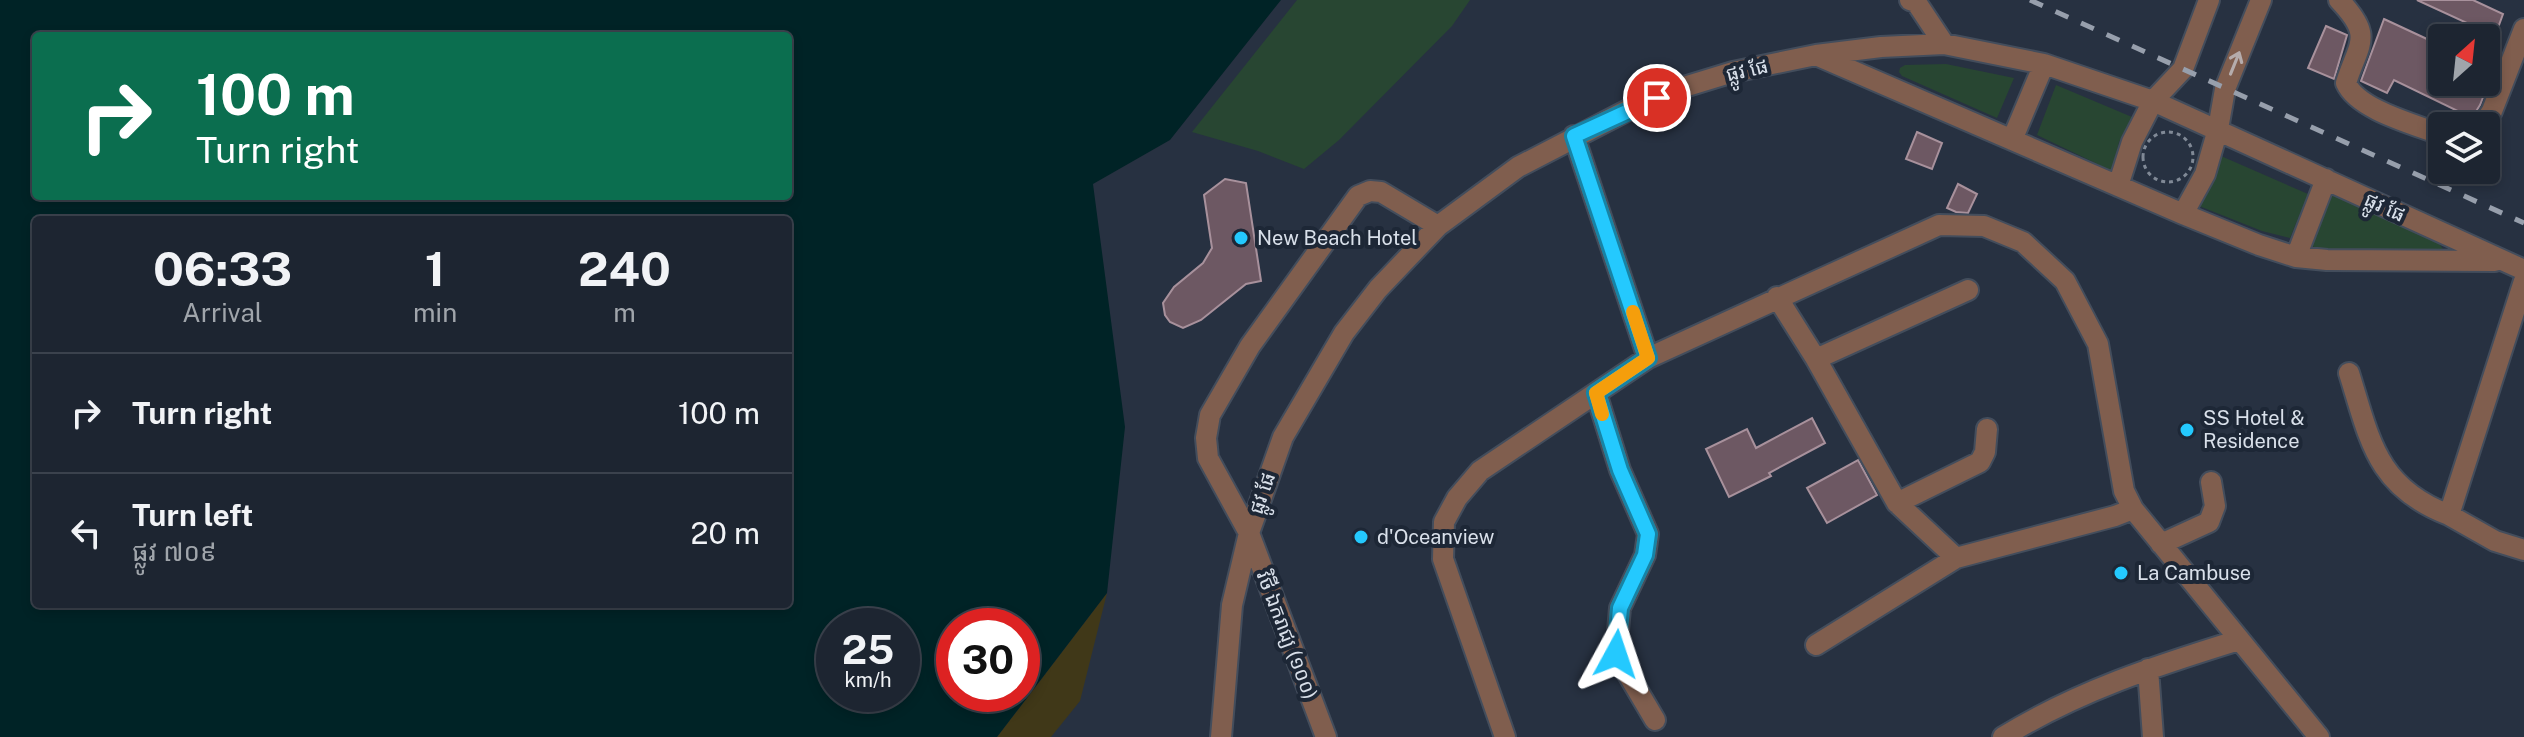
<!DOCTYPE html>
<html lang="en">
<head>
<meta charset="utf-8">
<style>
	:root { --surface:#1d2531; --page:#2a313d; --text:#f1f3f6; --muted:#a0a5ab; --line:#3b424d }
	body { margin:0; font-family:"Public Sans","Noto Sans Khmer",sans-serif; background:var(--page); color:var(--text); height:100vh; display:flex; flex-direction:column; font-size:30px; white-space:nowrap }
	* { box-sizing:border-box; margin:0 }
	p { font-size:26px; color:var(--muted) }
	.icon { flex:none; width:44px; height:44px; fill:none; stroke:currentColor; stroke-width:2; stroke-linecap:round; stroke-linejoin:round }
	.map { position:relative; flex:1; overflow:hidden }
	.details { position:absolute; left:32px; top:216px; width:760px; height:392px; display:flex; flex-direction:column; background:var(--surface); border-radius:8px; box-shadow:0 4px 12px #0003,0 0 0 2px var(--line) }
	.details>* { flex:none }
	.banner { position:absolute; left:32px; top:32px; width:760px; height:168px; border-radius:8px; box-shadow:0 4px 12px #0003,0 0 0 2px var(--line); background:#0b6e4f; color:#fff; overflow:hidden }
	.needle { width:52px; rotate:27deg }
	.buttons { position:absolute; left:2428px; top:24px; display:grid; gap:16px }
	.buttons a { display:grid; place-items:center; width:72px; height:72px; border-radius:8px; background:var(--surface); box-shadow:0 4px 12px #0003,0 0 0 2px var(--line); font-size:40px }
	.speed { position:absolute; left:816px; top:608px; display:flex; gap:16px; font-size:40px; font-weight:700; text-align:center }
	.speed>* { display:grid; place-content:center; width:104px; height:104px; border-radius:50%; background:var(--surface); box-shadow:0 4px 12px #0003,0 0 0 2px var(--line); line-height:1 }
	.speed small { font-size:20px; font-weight:400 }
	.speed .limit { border:12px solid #d22; background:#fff; color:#111 }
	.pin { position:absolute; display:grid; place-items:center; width:68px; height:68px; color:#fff; margin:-34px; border:4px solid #fff; border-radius:50%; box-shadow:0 2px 8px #0007 }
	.me { position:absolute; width:88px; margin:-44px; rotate:5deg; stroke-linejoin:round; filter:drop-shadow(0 0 6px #0008) }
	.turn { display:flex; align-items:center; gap:28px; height:168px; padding:0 32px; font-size:36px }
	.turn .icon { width:104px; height:104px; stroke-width:2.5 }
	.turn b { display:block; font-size:56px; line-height:68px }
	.eta { display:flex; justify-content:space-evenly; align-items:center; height:136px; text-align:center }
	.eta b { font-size:48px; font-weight:700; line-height:56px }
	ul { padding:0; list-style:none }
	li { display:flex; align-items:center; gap:24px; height:120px; padding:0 32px; border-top:2px solid var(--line) }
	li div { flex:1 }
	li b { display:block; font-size:30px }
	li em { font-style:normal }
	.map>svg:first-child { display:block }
</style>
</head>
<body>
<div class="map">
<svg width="2524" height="737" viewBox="0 0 2524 737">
	<rect width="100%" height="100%" fill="#273141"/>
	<path fill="#284632" d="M1297 0H1470L1452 26 1339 140 1304 169 1258 151 1192 132Z
		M1946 64 2014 78 1997 118 1902 76 1899 72 1900 68 1905 65Z
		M2056 85 2132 117 2119 142 2112 171 2037 135Z
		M2221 156 2308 194 2290 238 2262 231 2199 206 2212 183Z
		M2330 194 2438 242 2443 249 2316 250 2311 244Z"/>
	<path fill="#403818" d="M1107 593 1080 701 1051 737H997Z"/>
	<path fill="#002326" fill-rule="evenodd" d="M0 0H1281L1170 140 1093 184 1125 427 1107 593 997 737H0ZM36 36H788V196H36ZM36 220H788V604H36ZM834 626H902V694H834ZM954 626H1022V694H954Z"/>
	<path fill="#6d5863" stroke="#a8919c" stroke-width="2" d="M2417 0H2473L2503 14 2495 36Z
		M2384 19 2442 46V82H2489L2480 105 2472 118 2394 80 2387 93 2361 81Z
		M2326 26 2347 35 2334 79 2308 68Z
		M1917 132 1942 143 1932 169 1906 159Z
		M1225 179 1246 183 1261 281 1246 284 1201 320 1183 328 1170 322 1165 315 1163 303 1174 287 1203 263 1212 248 1204 195Z
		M1958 184 1977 194 1968 213 1956 212 1947 208Z
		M1812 418 1825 443 1769 473 1771 476 1729 497 1706 449 1747 429 1756 448Z
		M1858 460 1877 495 1827 523 1807 488Z"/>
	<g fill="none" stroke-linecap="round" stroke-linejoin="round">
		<g stroke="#434d5c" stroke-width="24">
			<path id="minor" d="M1910 0 1916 2 1944 44
				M2339 0C2374 37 2359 42 2346 83 2358 110 2414 124 2442 135
				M1816 55 2183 214 2259 245 2296 257 2327 260 2495 261
				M2482 126 2492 111 2524 29
				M1574 136 1648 358
				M2012 140 2044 64
				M2118 186 2132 142 2153 101 2183 69 2209 0
				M2183 214 2205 174 2218 129 2225 89 2261 0
				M2296 257 2326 179
				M1777 297 1816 359 1897 503 1956 558 2115 516 2133 509
				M1816 359 1968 290
				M2349 373C2370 440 2376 487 2449 515L2524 281
				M1596 393 1620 470 1648 534 1645 555 1620 608 1616 654 1655 720
				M1897 503 1980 462 1985 452 1987 429
				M2449 515 2495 541 2524 550
				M2161 544 2209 522 2215 506 2211 482
				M1816 645 1956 558
				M2148 669 2153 737
				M1221 737 1232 605 1249 533 1283 437 1344 333 1378 289 1438 226 1518 167 1630 109 1684 87 1733 72 1816 55 1881 47 1944 44 2044 64 2153 101 2524 270
				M1326 737 1249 533 1208 458 1206 438 1210 415 1250 346 1358 196 1370 191 1381 192 1438 226
				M1505 737 1443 559 1444 522 1457 498 1480 471 1648 358 1939 225 1984 226 2023 242 2065 281 2098 344 2124 491 2133 509 2319 737
				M2003 737C2078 691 2155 666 2239 640"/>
		</g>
		<path stroke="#808996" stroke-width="3" stroke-dasharray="4 4" stroke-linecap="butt" d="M2143 157a25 25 0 1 1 50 0a25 25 0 1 1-50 0Z"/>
		<use href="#minor" stroke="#805e4e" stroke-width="20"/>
		<path stroke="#979fac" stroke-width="5" stroke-dasharray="14 14" stroke-linecap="butt" d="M2030 0 2524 223"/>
	</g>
	<defs><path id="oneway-shaft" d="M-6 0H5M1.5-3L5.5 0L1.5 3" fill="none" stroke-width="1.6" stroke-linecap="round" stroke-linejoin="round" transform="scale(2)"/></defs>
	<use stroke="#b5acac" href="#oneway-shaft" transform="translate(2235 63) rotate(-68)"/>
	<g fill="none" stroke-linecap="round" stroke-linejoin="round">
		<g stroke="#1783a5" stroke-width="20">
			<path id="route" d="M1616 654 1620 608 1645 555 1648 534 1620 470 1596 393 1648 358 1574 136 1657 98"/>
		</g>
		<use href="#route" stroke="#24c9fe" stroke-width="14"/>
		<path stroke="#f59e0b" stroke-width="14" d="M1602 414 1596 393 1648 358 1633 312"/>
	</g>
	<g fill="#24c9fe" stroke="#1d2736" stroke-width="3">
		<circle cx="1241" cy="238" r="8"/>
		<circle cx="2187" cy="430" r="8"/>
		<circle cx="1361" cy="537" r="8"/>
		<circle cx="2121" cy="573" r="8"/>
	</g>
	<g text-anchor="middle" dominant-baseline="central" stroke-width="8" stroke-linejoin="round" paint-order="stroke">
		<g font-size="20" fill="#d9e0ea" stroke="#1d2736">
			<text transform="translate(1747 70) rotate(-13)">ផ្លូវ ផែ</text>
			<text transform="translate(2385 207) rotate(25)">ផ្លូវ ផែ</text>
			<text transform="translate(1262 493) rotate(-71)">ផ្លូវ ផែ</text>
			<text transform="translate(1287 635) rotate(69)">វិថី ឯករាជ្យ (១០០)</text>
		</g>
		<g font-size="20" fill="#d9e0ea" stroke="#1d2736" text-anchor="start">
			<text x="1257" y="238">New Beach Hotel</text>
			<text x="2203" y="418">SS Hotel &amp;<tspan x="2203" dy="23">Residence</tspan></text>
			<text x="1377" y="537">d'Oceanview</text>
			<text x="2137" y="573">La Cambuse</text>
		</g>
	</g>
</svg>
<div class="buttons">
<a><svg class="needle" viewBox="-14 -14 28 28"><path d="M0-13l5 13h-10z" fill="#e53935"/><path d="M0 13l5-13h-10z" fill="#a0a5ab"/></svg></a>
<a><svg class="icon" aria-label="layers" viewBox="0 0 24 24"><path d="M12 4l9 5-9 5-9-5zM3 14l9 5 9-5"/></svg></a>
</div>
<div class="speed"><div>25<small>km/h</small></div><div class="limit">30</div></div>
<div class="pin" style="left:1657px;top:98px;background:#d93025"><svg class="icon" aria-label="arrive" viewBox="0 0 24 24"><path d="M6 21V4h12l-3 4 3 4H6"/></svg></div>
<svg class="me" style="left:1616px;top:654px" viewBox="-20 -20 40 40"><path d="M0-17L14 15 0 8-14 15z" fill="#24c9fe" stroke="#fff" stroke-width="4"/></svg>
<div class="banner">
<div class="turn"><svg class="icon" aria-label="right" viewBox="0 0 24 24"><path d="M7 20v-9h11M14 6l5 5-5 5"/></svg><div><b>100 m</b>Turn right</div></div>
</div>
<section class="details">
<div class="eta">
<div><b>06:33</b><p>Arrival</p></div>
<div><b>1</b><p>min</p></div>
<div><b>240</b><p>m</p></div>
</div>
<ul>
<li><svg class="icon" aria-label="right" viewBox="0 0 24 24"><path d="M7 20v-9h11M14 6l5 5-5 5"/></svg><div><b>Turn right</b></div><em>100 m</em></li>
<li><svg class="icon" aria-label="left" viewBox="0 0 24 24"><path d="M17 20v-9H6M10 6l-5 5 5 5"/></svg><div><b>Turn left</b><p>ផ្លូវ ៧០៩</p></div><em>20 m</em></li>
</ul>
</section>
</div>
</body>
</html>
